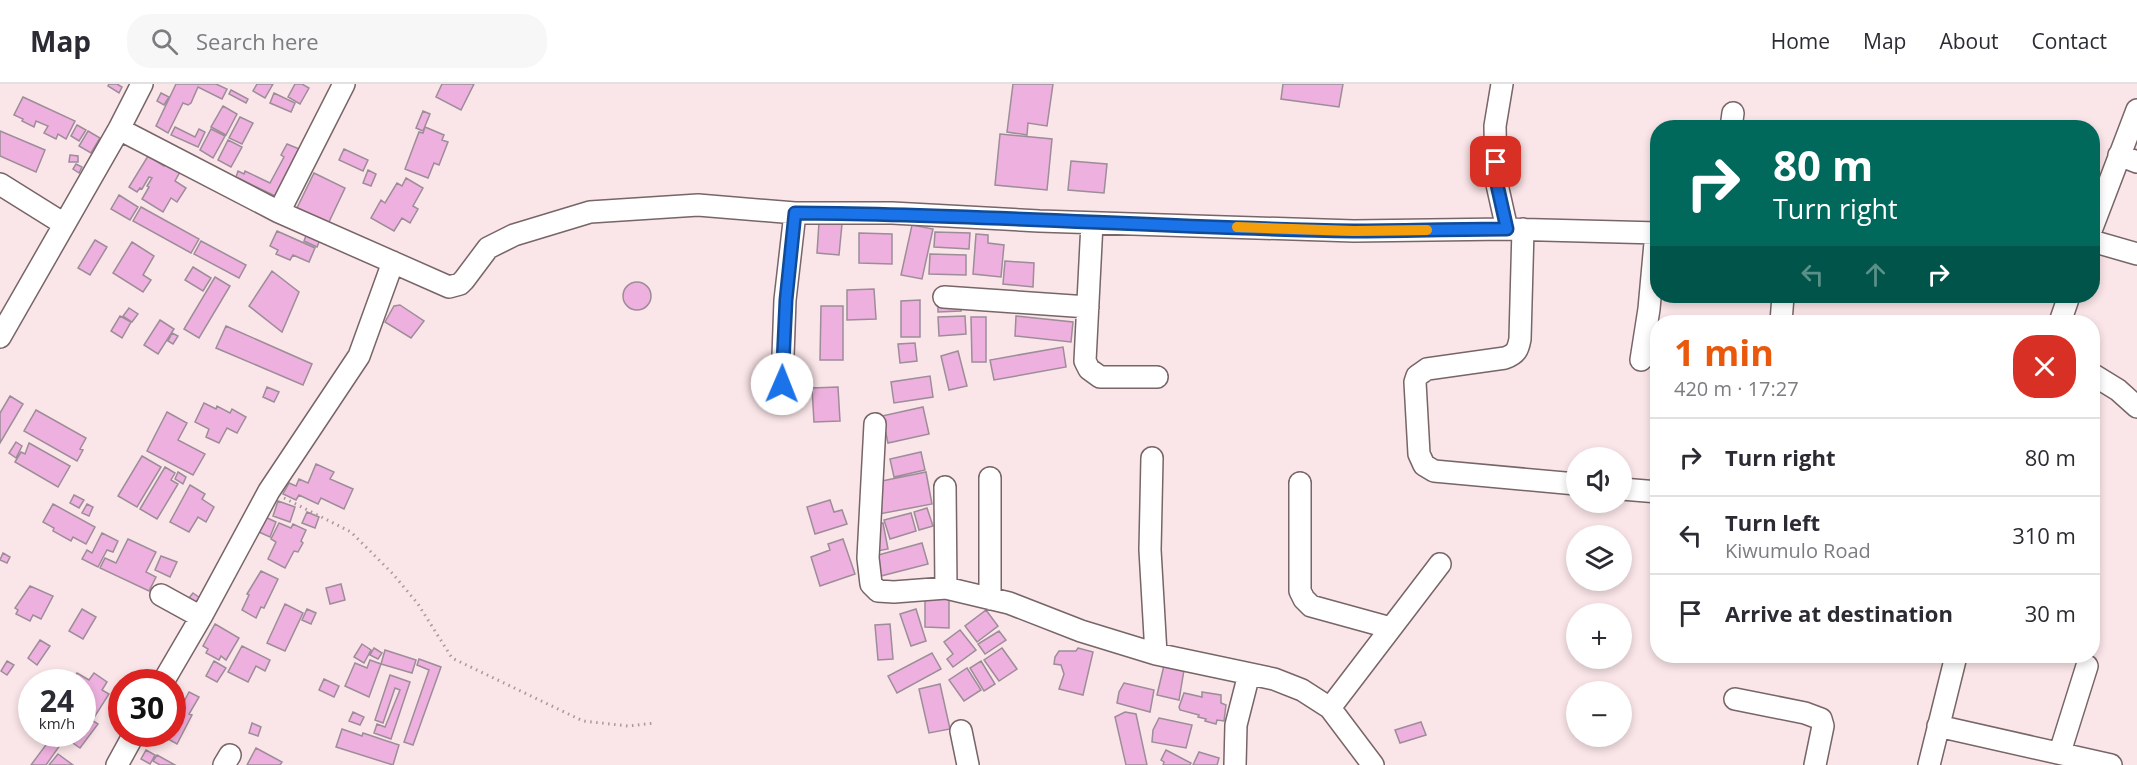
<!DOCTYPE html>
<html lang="en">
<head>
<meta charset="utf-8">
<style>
	:root { --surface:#fff; --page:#f7f7f7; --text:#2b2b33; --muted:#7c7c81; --line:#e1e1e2; --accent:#ea580c }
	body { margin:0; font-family:"Open Sans",sans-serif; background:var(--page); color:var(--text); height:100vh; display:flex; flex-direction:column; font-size:22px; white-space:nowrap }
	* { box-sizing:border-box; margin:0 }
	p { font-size:20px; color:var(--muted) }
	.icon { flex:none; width:33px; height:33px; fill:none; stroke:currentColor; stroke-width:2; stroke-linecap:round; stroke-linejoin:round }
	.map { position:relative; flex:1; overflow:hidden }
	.panel { position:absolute; left:1650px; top:231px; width:450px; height:348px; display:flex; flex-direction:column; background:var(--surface); border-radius:24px; box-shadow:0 3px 9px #0003 }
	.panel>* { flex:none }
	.banner { position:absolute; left:1650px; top:36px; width:450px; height:183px; border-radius:24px; box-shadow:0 3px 9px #0003; background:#00695c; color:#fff; overflow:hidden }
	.controls { position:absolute; left:1566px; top:363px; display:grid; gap:12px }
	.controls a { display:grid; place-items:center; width:66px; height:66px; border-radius:50%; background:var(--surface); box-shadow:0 3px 9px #0003; font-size:30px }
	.speed { position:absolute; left:18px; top:585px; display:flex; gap:12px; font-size:30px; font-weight:700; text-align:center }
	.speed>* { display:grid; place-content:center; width:78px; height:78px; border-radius:50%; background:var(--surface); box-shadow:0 3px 9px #0003; line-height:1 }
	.speed small { font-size:15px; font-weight:400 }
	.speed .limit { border:9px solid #d22; background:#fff; color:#111 }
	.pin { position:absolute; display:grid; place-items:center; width:51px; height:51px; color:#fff; margin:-26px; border-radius:12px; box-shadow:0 3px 9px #0006 }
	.me { position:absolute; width:66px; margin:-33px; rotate:1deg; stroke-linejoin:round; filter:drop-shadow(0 0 4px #0008) }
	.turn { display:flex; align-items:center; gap:21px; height:126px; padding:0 24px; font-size:27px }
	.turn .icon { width:78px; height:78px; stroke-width:2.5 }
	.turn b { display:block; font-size:42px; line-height:51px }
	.lanes { display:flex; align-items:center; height:57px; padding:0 24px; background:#0003; justify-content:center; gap:30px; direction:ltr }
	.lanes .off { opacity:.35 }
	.round { display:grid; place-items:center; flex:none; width:63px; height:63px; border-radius:24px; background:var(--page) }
	.head { display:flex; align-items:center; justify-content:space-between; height:102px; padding:0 24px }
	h1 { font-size:36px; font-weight:700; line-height:45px; color:var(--accent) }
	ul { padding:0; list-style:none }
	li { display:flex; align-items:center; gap:18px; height:78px; padding:0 24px; border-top:2px solid var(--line) }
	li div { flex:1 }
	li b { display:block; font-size:22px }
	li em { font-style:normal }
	header { display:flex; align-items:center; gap:36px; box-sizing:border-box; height:84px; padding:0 30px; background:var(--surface); border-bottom:2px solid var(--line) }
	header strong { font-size:28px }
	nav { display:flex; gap:33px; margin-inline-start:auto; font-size:21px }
	.search { width:420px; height:54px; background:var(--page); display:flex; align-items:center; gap:15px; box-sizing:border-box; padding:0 21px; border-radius:24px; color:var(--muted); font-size:22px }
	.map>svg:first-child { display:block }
</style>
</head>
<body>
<header>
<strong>Map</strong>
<div class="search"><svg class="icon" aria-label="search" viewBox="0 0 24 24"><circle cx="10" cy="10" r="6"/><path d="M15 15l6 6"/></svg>Search here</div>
<nav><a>Home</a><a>Map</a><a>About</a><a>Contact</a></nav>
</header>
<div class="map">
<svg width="2137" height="681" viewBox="0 0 2137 681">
	<rect width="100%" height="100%" fill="#fae5e8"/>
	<path fill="#eeb0de" stroke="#9c8d98" stroke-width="1.5" d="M109 0H117L122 3 119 9 108 2Z
		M176 0H216L227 5 222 15 198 3 191 19 188 21 183 19 168 49 156 42Z
		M257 0H273L265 14 253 7Z
		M295 0H302L309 4 300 20 288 13Z
		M442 0H474L461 26 436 13Z
		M1013 0H1053L1047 42 1028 39 1027 51 1007 48Z
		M1283 0H1343L1339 23 1281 15Z
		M231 6 248 15 246 19 229 10Z
		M161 9 169 13 164 21 157 17Z
		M274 9 295 19 291 28 270 19Z
		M23 13 75 37 66 55 58 50 56 55 44 49 48 42 36 37 34 43 22 37 23 35 14 31Z
		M223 22 237 30 226 51 211 43Z
		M423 27 430 30 423 47 416 44Z
		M240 33 253 39 242 60 229 54Z
		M77 41 86 46 79 57 71 52Z
		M175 43 195 53 199 45 205 48 198 63 171 51Z
		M425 43 444 51 442 56 448 58 439 81 434 79 428 94 405 85 419 48 423 49Z
		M211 45 225 52 213 74 200 66Z
		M0 47 45 66 36 88 0 72Z
		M88 47 100 54 91 69 79 62Z
		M1000 50 1052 55 1047 106 995 101Z
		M228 56 242 63 231 83 218 76Z
		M287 60 299 65 275 112 236 93 238 87 244 90 245 87 270 99 284 73 281 71Z
		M344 65 368 76 363 87 339 76Z
		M70 71 78 72V78H69Z
		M148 72 164 82 166 79 180 88 175 97 186 104 177 118 171 114 163 128 142 115 149 103 147 102 152 94 149 93 142 105 140 104 137 108 129 103Z
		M1071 77 1107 80 1104 109 1068 106Z
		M76 80 82 83 79 89 73 85Z
		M368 86 376 90 371 102 363 99Z
		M314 89 345 104 328 140 297 124Z
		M406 94 423 104 413 122 418 125 410 139 402 134 394 147 371 134 381 116 385 119 397 99 402 102Z
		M119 111 138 123 130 136 111 125Z
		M141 123 199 155 191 169 133 137Z
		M819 138 842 140 839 171 817 169Z
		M912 141 933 145 922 195 901 191Z
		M308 146 322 151 317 163 304 157Z
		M277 147 315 164 309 178 293 171 290 176 276 170 278 166 270 162Z
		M935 148 970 149 969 165 934 163Z
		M859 149 892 150V180L859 179Z
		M976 150 988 151V159L1004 161 1001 193 973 190Z
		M95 156 107 163 90 191 78 184Z
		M201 157 246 181 239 194 194 170Z
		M132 158 154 172 143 191 151 196 143 208 113 189Z
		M930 170 966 171V191L929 190Z
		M1005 177 1034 179 1033 203 1003 200Z
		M193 183 211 194 203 207 185 196Z
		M272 187 299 208 282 248 249 222Z
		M215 193 230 202 199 254 184 245Z
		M623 212a14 14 0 1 1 28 0a14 14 0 1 1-28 0Z
		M874 205 876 235 847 236V206Z
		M961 215V227L938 228V216Z
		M920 216V253H901V217Z
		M400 221 424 237 411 254 385 238 394 222Z
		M821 222H843V276H820Z
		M129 224 138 230 132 238 123 232Z
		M120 232 131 238 122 254 111 247Z
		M965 232 966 250 939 252 938 233Z
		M1016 232 1073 238 1071 258 1015 252Z
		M971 233H986V278H972Z
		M160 236 174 245 158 270 144 261Z
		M226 242 312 280 303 301 216 264Z
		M172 249 178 252 173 260 168 257Z
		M915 259 917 277 900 279 898 260Z
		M1063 263 1066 283 994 296 990 276Z
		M958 267 967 302 949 306 941 272Z
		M930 292 933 313 894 319 891 298Z
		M267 303 279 308 274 318 263 313Z
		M838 303 840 337 814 338 812 304Z
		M10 312 23 320 0 359V329Z
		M204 319 216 325 217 322 230 329 232 325 246 333 237 349 227 344 219 359 206 353 209 345 195 338Z
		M923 323 929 350 888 359 882 332Z
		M36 326 86 354 80 365 83 366 77 377 24 347Z
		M167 328 187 339 178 356 205 370 193 391 147 367Z
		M16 358 22 362 16 374 9 369Z
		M29 359 70 382 58 403 15 378 21 368 25 370Z
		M921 368 925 386 894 393 890 375Z
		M142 372 161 383 137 423 118 412Z
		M316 380 334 388 330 395 353 405 344 425 321 414 318 420 299 411 296 416 283 410 289 399 296 402 299 395 308 399Z
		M165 383 175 389 171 396 178 400 157 435 140 425Z
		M178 388 186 393 183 400 175 395Z
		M926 388 932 420 874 431 867 400Z
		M190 401 205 410 202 415 214 423 206 438 198 433 189 448 170 438Z
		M74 411 84 416 79 424 70 419Z
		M830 416 834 428 842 426 847 440 815 450 807 423Z
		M278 417 295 423 290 438 273 432Z
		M53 420 95 443 86 460 73 453 71 457 53 447 54 444 43 438Z
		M87 420 93 423 89 432 82 429Z
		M927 424 933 442 919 446 914 428Z
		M307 428 319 433 315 444 302 439Z
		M911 429 916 447 890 455 884 436Z
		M265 433 276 438 270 453 259 448Z
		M279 439 291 444 293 440 306 446 301 457 303 459 298 468 294 467 285 484 268 475 276 458 271 455Z
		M883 439 888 465 872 468 866 443Z
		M102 449 118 457 113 468 107 466 98 483 82 475 87 466 92 469Z
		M128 455 156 468 146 488 156 493 149 507 100 484 105 474 116 479Z
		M843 455 855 490 820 502 811 473 830 466 828 460Z
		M922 459 928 480 877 493 871 473Z
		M3 469 10 473 7 479 0 476Z
		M161 472 177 478 170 493 155 486Z
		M261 487 278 495 264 524 261 523 256 534 242 526 249 511 247 510Z
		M341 500 345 516 330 520 326 504Z
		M30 502 53 512 41 535 33 531 30 537 16 530 18 526 15 524Z
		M925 507 949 508V544L925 543Z
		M193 509 200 514 192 525 185 519Z
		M285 520 303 529 285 567 267 559Z
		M82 525 96 533 83 555 69 547Z
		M307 525 316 529 311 540 302 536Z
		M916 525 926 557 911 562 900 530Z
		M986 526 998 542 977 558 965 542Z
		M215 540 239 554 226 576 221 572 219 576 206 569 208 565 203 562Z
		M890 540 893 575 878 576 875 541Z
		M960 546 976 566 953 583 947 575 953 570 944 558Z
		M999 547 1006 556 985 570 978 560Z
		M40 556 50 562 37 581 28 574Z
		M362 560 371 566 364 579 354 573Z
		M242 562 270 576 265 587 256 582 248 598 228 588Z
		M374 564 382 569 378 575 370 571Z
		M1002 564 1017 585 999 597 984 576Z
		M1078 564 1093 568 1083 611 1059 605 1064 590 1061 581 1054 580 1055 573 1059 567H1076Z
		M385 566 416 576 412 589 381 580Z
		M932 569 941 585 897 609 888 592Z
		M419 575 441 583 413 661 404 658 429 586 417 581Z
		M370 576 381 580 369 613 345 602 355 579 367 584Z
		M7 577 14 581 7 591 1 587Z
		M214 577 226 584 217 598 206 592Z
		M981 577 995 600 984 607 970 584Z
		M1165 577 1185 580 1179 616 1157 611Z
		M967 584 981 606 964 617 949 596Z
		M77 589 89 596 94 589 107 598 102 606 109 610 95 632 82 624V598H71Z
		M390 591 410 598 391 655 374 649 377 640 385 643 400 606 395 604 383 639 375 636Z
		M324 595 339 602 334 613 319 606Z
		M32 599V615L24 610Z
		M1124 599 1154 606 1150 628 1117 619 1119 608Z
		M940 600 950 645 929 649 919 605Z
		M189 608 199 613 189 630 192 631 177 660 159 650H172V625L179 627Z
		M1202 608 1221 611V619L1226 621 1224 637 1217 636 1216 640 1205 637 1206 635 1198 633 1199 631 1180 626 1179 623 1184 609 1202 613Z
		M353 628 364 633 360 641 349 637Z
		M1125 628 1136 630 1147 681H1126L1115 633Z
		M82 630 98 640 80 664 60 650H82Z
		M1159 634 1192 641 1186 664 1152 658 1153 646Z
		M1421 638 1426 651 1400 659 1395 646Z
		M252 639 261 643 258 652 249 649Z
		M342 645 362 652 363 649 399 661 393 681 336 663Z
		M54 650 63 657 46 681H31Z
		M256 664 282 678 280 681H247Z
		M146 666 155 671 150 680 141 675Z
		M1166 666 1191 679 1190 681H1163L1164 678 1161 676Z
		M1199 668 1219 674 1217 681H1193Z
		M58 670 73 681H49Z
		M157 671 175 681H160L153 677Z"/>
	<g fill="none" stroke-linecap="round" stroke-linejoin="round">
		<g stroke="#776567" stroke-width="24">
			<path id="minor" d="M1502 0 1495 42 1496 96 1507 145
				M1731 44 1733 29
				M119 45 279 128 449 203 460 200 464 196 488 164 514 151 590 128 698 121 795 129H892L1039 137 1354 147 1507 145 1658 149
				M2119 71 2137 78
				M0 100 64 140
				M279 128 344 0
				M1092 139 1085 277 1089 285 1100 293H1157
				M2092 144 2137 26
				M1523 145 1520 255C1518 266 1516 270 1505 274L1427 285 1417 292 1415 298 1419 370 1424 381 1434 387 1576 400
				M2092 157 2137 170
				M944 213 1088 223
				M1781 238 1783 212
				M2060 238 2069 212
				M0 253 119 45 142 0
				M1641 276 1649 225 1656 148
				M2092 290 2118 306 2137 323
				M782 300 785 216 795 129
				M875 340 868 474 871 500 878 507 894 508 946 504 1009 519 1081 547 1156 570 1274 595 1302 606 1330 624 1373 681
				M1152 374 1150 466 1156 570
				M990 394V515
				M1300 399V507L1304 515 1311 522 1391 544
				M945 403 946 504
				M1622 405 1658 408
				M161 511 201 533
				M163 598 201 533 269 407 359 272 393 178
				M1735 615 1805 629 1821 635 1823 642 1815 681
				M1330 624 1440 480
				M1938 642 2111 681
				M961 647 968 681
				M2060 668 2087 582
				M117 681 134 650
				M224 681 230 671
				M1235 681 1236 641 1249 590
				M1929 681 1956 572"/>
		</g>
		<path stroke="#a9999b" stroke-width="3" stroke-dasharray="1.5 4.5" stroke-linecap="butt" d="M284 414 351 448 393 490 418 520 452 574 583 637 628 642 655 639"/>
		<use href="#minor" stroke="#fff" stroke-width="21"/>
	</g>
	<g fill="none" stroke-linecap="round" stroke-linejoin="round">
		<g stroke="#114b97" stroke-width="15">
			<path id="route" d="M782 300 786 216 795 129C981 130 1167 144 1353 147 1404 147 1455 145 1507 145L1496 96V78"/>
		</g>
		<use href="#route" stroke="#1a73e8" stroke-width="10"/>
		<path stroke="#f59e0b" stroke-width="10" d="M1237 143 1354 147 1427 146"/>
	</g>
</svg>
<div class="controls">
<a><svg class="icon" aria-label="sound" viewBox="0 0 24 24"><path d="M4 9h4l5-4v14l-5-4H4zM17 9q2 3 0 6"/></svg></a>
<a><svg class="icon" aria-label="layers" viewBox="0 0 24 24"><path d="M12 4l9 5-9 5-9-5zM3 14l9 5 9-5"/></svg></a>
<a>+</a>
<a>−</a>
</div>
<div class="speed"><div>24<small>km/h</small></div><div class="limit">30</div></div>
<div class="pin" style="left:1496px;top:78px;background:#d93025"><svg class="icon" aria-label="arrive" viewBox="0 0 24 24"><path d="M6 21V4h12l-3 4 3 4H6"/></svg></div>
<svg class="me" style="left:782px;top:300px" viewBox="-20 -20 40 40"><circle r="19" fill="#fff"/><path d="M0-13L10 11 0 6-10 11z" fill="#1a73e8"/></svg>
<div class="banner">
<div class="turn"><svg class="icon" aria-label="right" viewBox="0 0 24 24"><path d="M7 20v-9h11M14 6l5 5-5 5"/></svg><div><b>80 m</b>Turn right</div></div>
<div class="lanes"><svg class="icon off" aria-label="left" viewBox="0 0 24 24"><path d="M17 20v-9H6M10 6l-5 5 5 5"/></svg><svg class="icon off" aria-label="ahead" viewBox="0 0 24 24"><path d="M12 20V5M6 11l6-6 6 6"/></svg><svg class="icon" aria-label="right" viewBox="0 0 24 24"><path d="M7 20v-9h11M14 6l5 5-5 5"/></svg></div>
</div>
<section class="panel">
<div class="head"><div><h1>1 min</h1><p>420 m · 17:27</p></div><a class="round" style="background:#d93025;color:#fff"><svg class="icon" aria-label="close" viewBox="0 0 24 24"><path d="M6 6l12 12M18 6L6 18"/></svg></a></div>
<ul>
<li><svg class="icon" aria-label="right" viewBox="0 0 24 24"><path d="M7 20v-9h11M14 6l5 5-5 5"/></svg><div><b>Turn right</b></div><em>80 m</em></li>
<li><svg class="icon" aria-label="left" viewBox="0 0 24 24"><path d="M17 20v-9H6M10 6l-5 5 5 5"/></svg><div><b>Turn left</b><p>Kiwumulo Road</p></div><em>310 m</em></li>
<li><svg class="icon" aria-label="arrive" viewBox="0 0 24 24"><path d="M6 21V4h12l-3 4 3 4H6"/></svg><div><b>Arrive at destination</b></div><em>30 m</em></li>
</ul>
</section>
</div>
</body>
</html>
